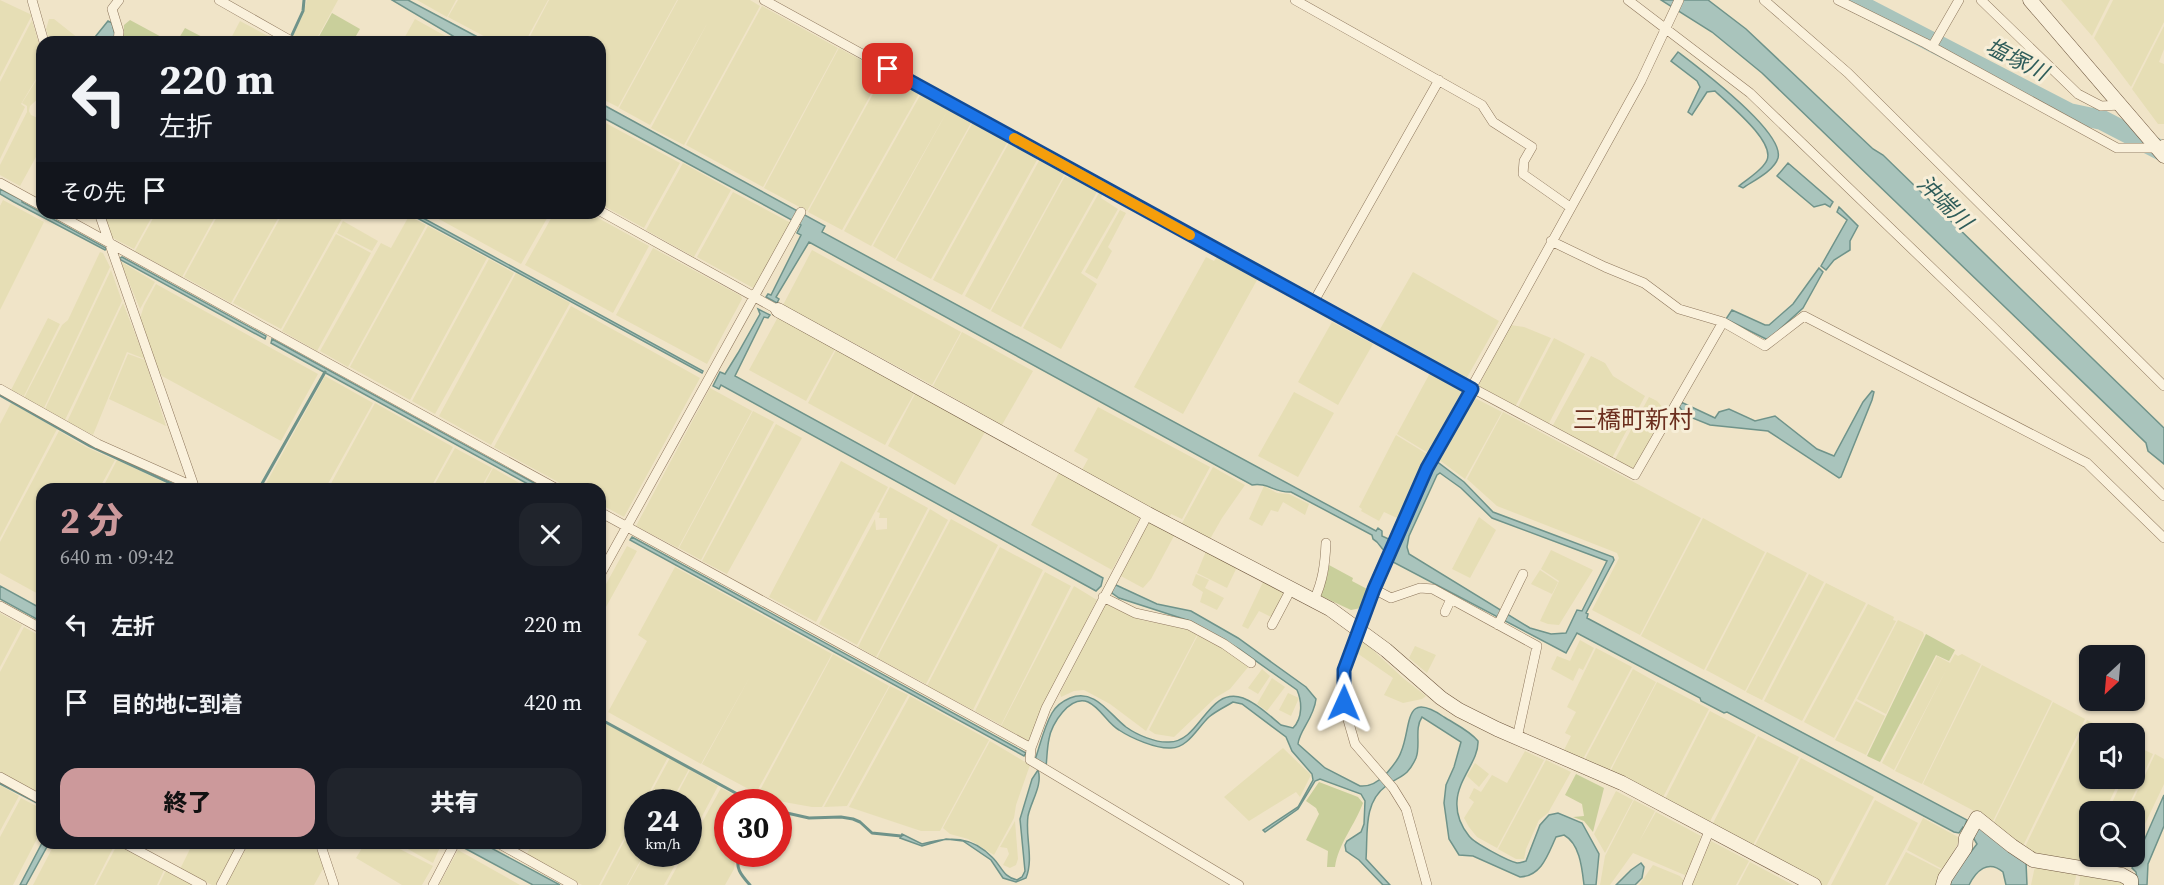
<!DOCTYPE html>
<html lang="ja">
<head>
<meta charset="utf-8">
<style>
	:root { --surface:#171b24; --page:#20242c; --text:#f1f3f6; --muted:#9ea1a6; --accent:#cc999b }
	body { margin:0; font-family:"Source Serif 4","Noto Sans JP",serif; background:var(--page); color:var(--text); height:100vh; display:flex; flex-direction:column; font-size:22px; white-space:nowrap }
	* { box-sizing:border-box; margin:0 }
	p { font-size:20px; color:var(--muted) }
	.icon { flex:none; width:33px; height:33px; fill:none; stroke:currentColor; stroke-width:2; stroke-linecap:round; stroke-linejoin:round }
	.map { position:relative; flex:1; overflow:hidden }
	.side { position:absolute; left:36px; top:483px; width:570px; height:366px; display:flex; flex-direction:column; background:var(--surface); border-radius:18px; box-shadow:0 2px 4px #0004 }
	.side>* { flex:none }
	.top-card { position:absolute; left:36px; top:36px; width:570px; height:183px; border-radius:18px; box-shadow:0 2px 4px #0004; background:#171b24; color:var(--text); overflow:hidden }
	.needle { width:39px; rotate:206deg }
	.fabs { position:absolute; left:2079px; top:645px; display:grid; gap:12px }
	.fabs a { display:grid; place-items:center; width:66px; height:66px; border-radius:12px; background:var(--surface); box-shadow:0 2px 4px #0004; font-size:30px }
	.speed { position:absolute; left:624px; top:789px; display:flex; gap:12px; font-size:30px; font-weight:700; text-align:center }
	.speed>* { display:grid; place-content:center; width:78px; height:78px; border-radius:50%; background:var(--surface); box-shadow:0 2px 4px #0004; line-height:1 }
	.speed small { font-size:15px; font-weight:400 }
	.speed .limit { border:9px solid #d22; background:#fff; color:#111 }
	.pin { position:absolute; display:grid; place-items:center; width:51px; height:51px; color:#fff; margin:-26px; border-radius:12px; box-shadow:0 3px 9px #0006 }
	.me { position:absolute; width:66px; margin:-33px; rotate:1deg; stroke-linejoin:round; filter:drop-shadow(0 0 4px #0008) }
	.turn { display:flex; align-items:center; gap:21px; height:126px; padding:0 24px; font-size:27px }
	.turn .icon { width:78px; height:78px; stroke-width:2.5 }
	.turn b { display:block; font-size:42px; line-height:51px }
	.then { display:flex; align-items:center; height:57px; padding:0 24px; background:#0003; gap:12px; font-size:22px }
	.round { display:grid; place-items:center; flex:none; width:63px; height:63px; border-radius:18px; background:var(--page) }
	.overview { display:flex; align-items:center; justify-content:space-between; height:102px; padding:0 24px }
	h1 { font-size:36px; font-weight:800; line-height:45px; color:var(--accent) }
	.button { display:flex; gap:12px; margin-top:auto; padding:12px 24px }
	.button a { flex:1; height:69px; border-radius:18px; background:var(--accent); color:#111; font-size:24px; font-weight:800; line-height:69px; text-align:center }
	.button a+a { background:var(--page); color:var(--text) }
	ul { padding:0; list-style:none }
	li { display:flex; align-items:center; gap:18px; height:78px; padding:0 24px }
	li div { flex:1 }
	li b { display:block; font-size:22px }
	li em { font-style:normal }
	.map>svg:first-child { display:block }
</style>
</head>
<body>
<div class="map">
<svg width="2164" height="885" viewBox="0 0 2164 885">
	<rect width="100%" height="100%" fill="#f0e4c8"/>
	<path fill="#e6deb5" d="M0 0 32 15 0 77Z
		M307 0H338L315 42H305L293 35 302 17Z
		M417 0H456L447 17Z
		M458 0H548L525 42H495L448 17Z
		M549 0H677L618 107 600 98V42H527Z
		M678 0H750L760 6 684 145 651 128 708 22 650 125 619 108Z
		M2061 0H2110L2092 36Z
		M2113 0H2164V22L2131 87 2094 38Z
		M762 6 838 48 763 187 686 145Z
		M49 19H54L83 42H50L46 29Z
		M415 19 456 42H402Z
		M32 20 42 55V69L21 104 25 107 0 159V82Z
		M240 21 279 42H229Z
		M2164 26V49L2159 62 2164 64V124H2158L2132 89Z
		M839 48 883 72 807 211 764 188Z
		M42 71V95L30 106 29 111 31 115 42 120V146L20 186 0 175V165L27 112V106L22 103Z
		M885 72 920 92 842 230 808 212Z
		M922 92 949 108 871 246 844 231Z
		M949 108 972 121 895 259 873 246Z
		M600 120 680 163 644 228 600 204Z
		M973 122 1008 141 931 279 896 260Z
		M1010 141 1038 158 962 295 933 280Z
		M1040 159 1065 173 990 310 965 296Z
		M683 163 731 190 694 257 646 230Z
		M1070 174 1098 190 1021 327 991 311 1065 176 1068 178Z
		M1100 191 1103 193 1101 198 1118 209 1081 273 1097 284 1061 349 1023 328Z
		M733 192 791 223 755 289 697 257Z
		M3 200 44 222 0 310V206Z
		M1120 210 1126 213 1108 247 1112 251 1097 279 1085 272Z
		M104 213H154L134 249 111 237Z
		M156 213H217L182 277 135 251Z
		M219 213H281L231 303 184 277Z
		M283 213H345L281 329 233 303Z
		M428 213H550L521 264Z
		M554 213H589L649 246 613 313 525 265Z
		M409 216 426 225 348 367 320 351 381 243 391 248Z
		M343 221 378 241 372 251 337 233Z
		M428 226 487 258 410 400 350 367Z
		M336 234 371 253 317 351 282 331Z
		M653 248 741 296 742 299 707 364 616 315Z
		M812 250 961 332 932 385 783 305Z
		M100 252 103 253 110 267 44 408 24 398 62 325 68 320Z
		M1206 257 1214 261 1217 257 1257 280 1183 414 1134 387Z
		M489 259 514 273 435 414 412 401Z
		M120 261 155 282 140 309Z
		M111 270 122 301 65 420 45 409Z
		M1413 272 1499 321 1465 381 1379 331Z
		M516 273 570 303 491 445 439 416Z
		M156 284 318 374 281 441 162 376 155 364 140 318 144 306Z
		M123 303 145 359 127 352 93 435 67 422Z
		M571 306 700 378 624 517 600 504V489H571L494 447Z
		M778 317 835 349 806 401 749 370Z
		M48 318 60 324 24 396 11 390Z
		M1332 322 1373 344 1338 405 1298 382Z
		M1510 325 1524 327 1551 338 1515 407 1478 387Z
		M962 332 1033 371 1002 425 933 386Z
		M1554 338 1585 354 1548 425 1517 409Z
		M836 350 915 392 885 445 808 403Z
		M128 354 145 360 166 426 109 399Z
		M1591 356 1605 363 1613 376 1645 396 1612 458 1552 427Z
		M1430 373 1462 391 1428 453 1397 434Z
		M325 376 373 403 325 489H263Z
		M710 388 752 411 678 548 636 526Z
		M916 392 985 432 955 485 888 446Z
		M1294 392 1334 413 1298 477 1258 456Z
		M1473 397 1502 412 1465 479 1438 459 1469 399Z
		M1649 397 1657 401 1665 410 1636 466 1630 470 1614 461Z
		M11 403 57 429 0 538V424Z
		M375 403 453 447 430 489H328Z
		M1098 407 1210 467 1182 519 1171 514 1169 518 1082 470 1088 459 1074 451Z
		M753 411 774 422 701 560 679 548Z
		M1503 412 1701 518 1640 635 1592 610 1619 558 1617 553 1497 506 1467 479Z
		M776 424 802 438 727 574 702 561Z
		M59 431 86 447 115 460 99 489H42V596L0 573V542Z
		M1396 435 1427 454 1397 518 1384 512 1379 521 1361 511 1362 509 1359 507Z
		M455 448 492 468 480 489H432Z
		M117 460 170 485 168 489H102Z
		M841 461 888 487 816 622 769 597Z
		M1213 467 1245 485 1222 518 1210 539 1181 525Z
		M493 468 530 489H482Z
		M1060 471 1141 516 1112 570 1031 525Z
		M1264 486 1277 493 1289 494 1309 504 1305 515 1283 502 1278 512 1271 510 1262 526 1249 519Z
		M890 487 928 508 857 645 819 624 875 519 876 530 887 529V518H879L880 513 877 512Z
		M930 509 948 520 876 657 858 647Z
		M1479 517 1496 530 1470 578 1452 569Z
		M1703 518 1765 552 1704 670 1641 636Z
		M951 519 998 545 926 684 877 658Z
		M1149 521 1175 534 1151 579 1143 588 1119 575Z
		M627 546 637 551 601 616 600 595Z
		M1000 547 1043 570 973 710 927 686Z
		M1551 550 1593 570 1559 625 1548 624 1540 621 1559 581 1541 569Z
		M1206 551 1237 567 1227 588 1197 573Z
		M1767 552 1807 573 1745 691 1706 670Z
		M675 567 832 654 756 793 702 764 751 675 701 764 608 712 647 641 638 635Z
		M1540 570 1558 582 1552 594 1531 584Z
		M1045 572 1071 586 1001 725 975 711Z
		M1196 574 1209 580 1205 588 1224 598 1217 610 1200 602 1203 592 1192 585Z
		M1809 574 1824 582 1762 700 1746 692Z
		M1263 582 1286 593 1273 618 1259 611 1248 629 1242 626Z
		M1826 583 1866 603 1802 721 1764 701Z
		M1074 586 1097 600 1041 712 1030 742 1001 726Z
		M1106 603 1141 620 1187 629 1197 635 1146 731 1110 704 1084 690 1074 691 1061 697 1060 693Z
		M1868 604 1894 617 1893 620 1896 621 1834 738 1804 722Z
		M0 613 22 625 0 667Z
		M1898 620 1923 632 1924 635 1886 714 1857 699Z
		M24 627 42 637V796L0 774V672Z
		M1198 635 1223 648 1249 666 1230 689 1215 698 1174 737 1155 734 1149 730Z
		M1361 639 1403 678 1426 696 1422 699 1403 703 1384 695 1393 678 1354 651 1358 640Z
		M1580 640 1594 648 1583 670 1579 668 1573 681 1551 669 1557 656 1570 661Z
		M1415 646 1436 655 1427 673 1409 658Z
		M1596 648 1632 667 1583 759 1564 750 1571 736 1565 733 1576 712 1567 707Z
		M833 654 889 686 822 807H812L784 802 758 794Z
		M1955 654 1958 656 1962 654 1981 664 1922 784 1895 771 1947 668 1894 770 1882 763 1937 656 1950 663Z
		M1982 665 2052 701 1993 821 1923 784Z
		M1262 669 1270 676 1258 694 1248 688Z
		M1633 669 1656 682 1609 771 1585 759Z
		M1272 678 1285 687 1267 711 1257 704Z
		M1657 682 1709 709 1662 799 1610 772Z
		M890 686 908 695 847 806 824 807Z
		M1288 693 1299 698 1291 716 1279 710Z
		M910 696 989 740 940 831H921L849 807Z
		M1856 701 1885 716 1866 755 1835 740Z
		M2053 702 2085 719 2022 848 1994 822Z
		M1710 711 1756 735 1708 825 1664 801Z
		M2087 720 2113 733 2090 734V778L2120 779 2105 811 2090 812 2089 845 2081 863 2034 854 2024 849Z
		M601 721 668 757 644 802H638L637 814 599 885H582L526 855 533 843H600Z
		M1758 736 1799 757 1752 847 1712 825Z
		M990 741 1030 765 1016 805 1014 818 994 855 968 839 950 834 943 828Z
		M2138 747 2153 754 2126 811H2108L2123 779 2134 778 2135 755Z
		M1283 748 1311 775 1300 797 1296 792 1249 821 1224 797Z
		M1525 751 1544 760 1497 848 1477 837 1469 827 1464 818 1474 802 1469 798 1474 788 1481 792 1492 775 1507 783Z
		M2155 754 2164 759V784L2135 845 2134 812 2128 811Z
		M670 758 689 769 671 802H646Z
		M1801 758 1874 797 1827 885H1821L1753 849Z
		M1546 760 1571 772 1548 813 1539 820 1526 849 1524 859H1516L1498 849Z
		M1475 763 1489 774 1479 787 1467 776Z
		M690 770 718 786 689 841 688 802H673Z
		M0 785 19 796 0 831Z
		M721 788 748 802H728V854H736L734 869 725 885H667L684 854H688L689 846Z
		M1616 791 1633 800 1605 853 1594 834Z
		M21 798 42 809V829L13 885H0V837Z
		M1634 800 1655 811 1639 842 1656 812 1701 836 1687 876 1633 853 1610 885H1600L1605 856Z
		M1875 800 1918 823 1885 885H1831Z
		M637 817 638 854H644L627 885H601Z
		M1923 818 1958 837V843L1944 870 1907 850Z
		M1015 821 1018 859 1016 865 1010 868 1003 865 1009 854 1007 848 1000 847Z
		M1711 841 1749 861 1736 885H1690Z
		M55 843H113L115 844 94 885H33Z
		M193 843H239L216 885H212L180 869Z
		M249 843H284L292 847 295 843H314L324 867 314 885H226Z
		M365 843H388L433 866 422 885H402L356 858Z
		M397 843H441V845L433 863Z
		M117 845 164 870 157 885H96Z
		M458 850 520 885H439Z
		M1906 852 1943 871 1941 885H1888Z
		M645 854H681L664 885H628Z
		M1750 862 1793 885H1738Z
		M1653 865 1680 876 1684 881 1682 885H1639Z
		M2035 866 2077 873 2074 885H2031Z
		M166 870 193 885H159Z
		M2081 872 2126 881V885H2079Z"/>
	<path fill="#c9cf9b" d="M332 13 360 29 353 41 342 36 338 42H316Z
		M130 20 167 40 179 38 185 28 212 42H123L124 25Z
		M1329 565 1353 578 1352 581 1369 590 1361 608 1351 610 1319 595 1327 577Z
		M1926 634 1955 650 1949 661 1936 655 1880 762 1867 756Z
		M1576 774 1604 788 1593 832 1584 821 1573 817 1584 816 1582 804 1565 795Z
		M1319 782 1358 797 1363 803C1355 825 1338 844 1335 867H1327L1328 851 1306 840 1319 814 1316 808 1306 801Z"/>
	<path fill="#a9c4bc" stroke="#6f938a" stroke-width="1.5" fill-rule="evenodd" d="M392 0H408L487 42H463Z
		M1661 0H1708L1746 29 1873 149 1883 155 2164 428V464L2148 451 2146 443 1762 73 1712 32Z
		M108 21 112 23 116 39 114 42H91Z
		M1678 52C1699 68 1785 132 1778 158 1774 171 1753 181 1743 188L1739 186C1747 179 1763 170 1767 160 1775 141 1728 104 1715 91L1707 92 1692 115 1688 112 1700 87 1697 81 1671 61Z
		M600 103 825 226 822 232 1376 531 1378 528 1382 531V536L1397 543 1436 461 1464 482 1493 512 1613 557 1614 560 1586 613 1588 614 1587 618 1967 820 1965 825 1976 830 1978 826 2026 862 2027 885H2006L2003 872C1988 859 1976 871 1969 885H1950L1953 875 1977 844 1974 839V833L1963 827 1959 833 1954 832 1727 712 1724 713 1701 701 1700 698 1577 633 1566 653 1393 562 1391 555C1379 550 1382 544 1373 539L1372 535 1291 492C1275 493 1267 482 1252 485L809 242 776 297 779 299 777 303 766 297 768 294 771 295 801 235 797 233 801 225 600 116ZM1440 473 1461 488 1492 518 1607 561 1582 611 1577 610 1566 633 1551 634 1530 628 1409 554 1407 547 1409 536 1437 475Z
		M1788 163 1833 202 1830 207 1825 204 1814 207 1777 176Z
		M0 189 22 200V202L106 248 105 250 14 202 0 194Z
		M1839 207 1858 226 1850 241V250L1834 260 1826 270 1821 266 1847 220 1837 212Z
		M408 213H414L703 371 702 373Z
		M122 257 266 336 265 339 119 259Z
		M1819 268 1823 272 1803 308 1768 340 1726 319 1732 310 1765 325H1769L1793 304Z
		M758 309 770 315 768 318 764 317 735 376 1103 578 1101 586 1096 591 721 385 719 389 713 386 720 372 725 374 738 353 760 314Z
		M272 339 545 489H537L271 343Z
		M1872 391 1874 392 1872 400 1841 477 1839 478 1768 431 1710 425 1685 415 1679 406 1681 402 1715 418 1719 412 1729 409 1755 421 1775 416 1817 449 1834 456 1863 402Z
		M632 537 1026 753 1024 756 630 540Z
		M1116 585 1157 604 1191 611 1238 638 1306 687 1316 699C1314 718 1299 731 1298 744L1325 768 1360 786C1370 787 1378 782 1385 775 1391 768 1398 761 1401 752 1412 726 1403 689 1444 717 1455 724 1470 731 1478 741 1479 760 1458 779 1457 801 1456 814 1461 826 1469 836 1474 843 1508 861 1517 863 1521 863 1522 862 1526 861L1540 825 1549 815 1558 813 1582 823 1599 854 1596 885H1584C1582 868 1580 844 1564 835L1556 837C1548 854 1542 876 1520 877L1473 856 1459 855 1449 839 1444 803 1446 785 1454 767 1461 742 1422 717C1414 729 1421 745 1416 758 1407 778 1400 775 1386 786 1363 803 1368 833 1366 859L1390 885H1383L1359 860 1346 851 1345 845 1347 841 1361 832 1364 824 1365 801 1361 794 1320 779 1315 781 1298 809 1265 832 1263 830 1298 807 1313 780 1312 774 1292 751 1286 737 1242 704 1233 702C1225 707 1216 711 1209 717 1198 727 1188 748 1171 748 1156 749 1131 738 1119 730 1107 723 1101 708 1088 702 1070 695 1051 724 1049 739 1047 748 1047 758 1046 767L1035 760C1040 745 1044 727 1052 713 1056 706 1063 701 1070 698 1095 688 1109 714 1126 727 1137 735 1156 743 1169 742 1201 742 1207 686 1243 698 1257 703 1270 716 1281 725L1293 728C1303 718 1302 701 1297 690L1239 649 1190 621 1119 598 1112 593V588Z
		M0 586 42 609V622L0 599Z
		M1038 770C1043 785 1031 801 1028 816 1025 837 1034 858 1026 878L1016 882 1003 878 991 860 963 841 946 839 922 846 900 838 902 834 922 844C950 836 972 836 993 858 1002 867 1003 877 1017 880L1022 877 1025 871 1020 819 1032 779Z
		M2164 795V826L2148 864 2147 885H2138L2136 872 2132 868Z
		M42 843H49L26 885H20Z
		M455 843H482L560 885H533Z
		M1641 863 1644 867 1642 878 1635 885H1616L1631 870Z"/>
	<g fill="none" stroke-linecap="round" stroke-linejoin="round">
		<path stroke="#6f938a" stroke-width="3" d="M292 35 303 11 304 0
			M0 395 90 446 183 489
			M259 489 325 372
			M600 719 752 802
			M0 783 42 805
			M778 811 809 818 841 817 853 819 860 822 872 833 901 836
			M740 854C734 867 741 875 750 885"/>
		<path stroke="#a9c4bc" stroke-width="20" d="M1851 0 2069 113 2102 120 2164 152"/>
		<g stroke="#8d765c" stroke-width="10">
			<path id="street" d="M32 0 44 42
				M219 0 293 42
				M764 0 1332 313 1635 475 1723 322
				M1295 0 1482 105 1493 122 1532 147 1524 161 1523 174 1570 207
				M1628 0 1750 93 1992 326 2164 496
				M1764 0 1848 73 2164 386
				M1838 0 1925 43 2117 148H2157L2164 144
				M1981 0 2078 94 2101 106 2121 105
				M118 42 119 32 112 9 119 0
				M1932 47 1959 0
				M0 183 42 206
				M600 211 778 310
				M55 213 557 489
				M99 213 195 489
				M1551 241 1605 267 1644 283 1679 309 1723 322 1765 346 1804 316 2087 463 2164 538
				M1313 303 1439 80
				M0 389 98 444 197 488
				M600 512 1031 748
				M1148 514 1046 708 1031 748 1030 760 1239 885
				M600 575 801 212
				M1374 589 1391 598 1420 588 1433 589 1537 646 1517 738
				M1103 597 1135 613 1189 625 1224 644 1251 663
				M1314 600C1323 581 1325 564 1326 543
				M0 606 42 629
				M1445 612 1451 599
				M1272 625 1291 589
				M1498 625 1523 574
				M0 777 42 800
				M124 843 202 885
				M320 843 334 885
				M498 843 573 885
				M221 885 243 843
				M433 885 455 843
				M1427 885 1406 809 1393 788 1355 744 1344 706V670L1374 589 1427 468 1641 81 1679 0
				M1687 885 1710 829"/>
		</g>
		<g stroke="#6f573f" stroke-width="15">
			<path id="secondary" d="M2030 0 2164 156
				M778 310 1148 514 1330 609 1386 650 1441 698 1459 710 1497 729 1622 783 1814 885
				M1943 885 1945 878 1965 848 1966 838 1977 818 2012 846 2033 860 2122 875 2131 880V885"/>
		</g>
		<use href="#street" stroke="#faf1dc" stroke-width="9"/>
		<use href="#secondary" stroke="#faf1dc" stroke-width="14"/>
	</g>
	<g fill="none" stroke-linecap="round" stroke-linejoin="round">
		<g stroke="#114b97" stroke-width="15">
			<path id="route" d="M888 69 1472 389 1427 468 1374 589 1344 670V703"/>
		</g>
		<use href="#route" stroke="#1a73e8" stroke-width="10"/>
		<path stroke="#f59e0b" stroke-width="10" d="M1014 138 1190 235"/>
	</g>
	<g text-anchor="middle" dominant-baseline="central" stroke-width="6" stroke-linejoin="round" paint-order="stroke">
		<g font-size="22" font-style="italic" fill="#2f5d5a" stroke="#f7eed8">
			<text transform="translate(2017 59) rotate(27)">塩塚川</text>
			<text transform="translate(1945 202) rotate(44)">沖端川</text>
		</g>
		<g font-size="24" fill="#6b2e1e" stroke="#f7eed8">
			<text x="1633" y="419">三橋町新村</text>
		</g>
	</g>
</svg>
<div class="fabs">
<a><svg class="needle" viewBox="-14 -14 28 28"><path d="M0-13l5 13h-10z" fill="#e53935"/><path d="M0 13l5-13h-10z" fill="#9ea1a6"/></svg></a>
<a><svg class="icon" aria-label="sound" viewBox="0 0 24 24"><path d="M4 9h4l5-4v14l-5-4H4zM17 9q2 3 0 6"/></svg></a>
<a><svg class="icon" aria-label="search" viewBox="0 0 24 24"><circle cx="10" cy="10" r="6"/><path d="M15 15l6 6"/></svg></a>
</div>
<div class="speed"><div>24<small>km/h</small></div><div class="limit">30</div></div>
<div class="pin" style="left:888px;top:69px;background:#d93025"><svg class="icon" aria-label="arrive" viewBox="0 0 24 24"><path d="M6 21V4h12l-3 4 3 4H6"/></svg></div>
<svg class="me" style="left:1344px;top:703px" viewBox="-20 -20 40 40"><path d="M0-17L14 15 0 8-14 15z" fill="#1a73e8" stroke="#fff" stroke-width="4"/></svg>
<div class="top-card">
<div class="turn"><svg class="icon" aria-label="left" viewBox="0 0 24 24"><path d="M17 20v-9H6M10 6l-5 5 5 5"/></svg><div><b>220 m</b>左折</div></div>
<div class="then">その先<svg class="icon" aria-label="arrive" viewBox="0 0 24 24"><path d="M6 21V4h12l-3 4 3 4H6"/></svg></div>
</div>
<section class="side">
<div class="overview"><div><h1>2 分</h1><p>640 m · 09:42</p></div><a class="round"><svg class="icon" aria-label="close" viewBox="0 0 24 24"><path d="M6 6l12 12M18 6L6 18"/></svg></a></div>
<ul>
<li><svg class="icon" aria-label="left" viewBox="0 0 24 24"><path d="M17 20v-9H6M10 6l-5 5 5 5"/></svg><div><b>左折</b></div><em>220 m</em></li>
<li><svg class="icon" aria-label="arrive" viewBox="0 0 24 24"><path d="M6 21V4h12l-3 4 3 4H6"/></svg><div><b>目的地に到着</b></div><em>420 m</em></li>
</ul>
<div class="button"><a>終了</a><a>共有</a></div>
</section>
</div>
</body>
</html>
